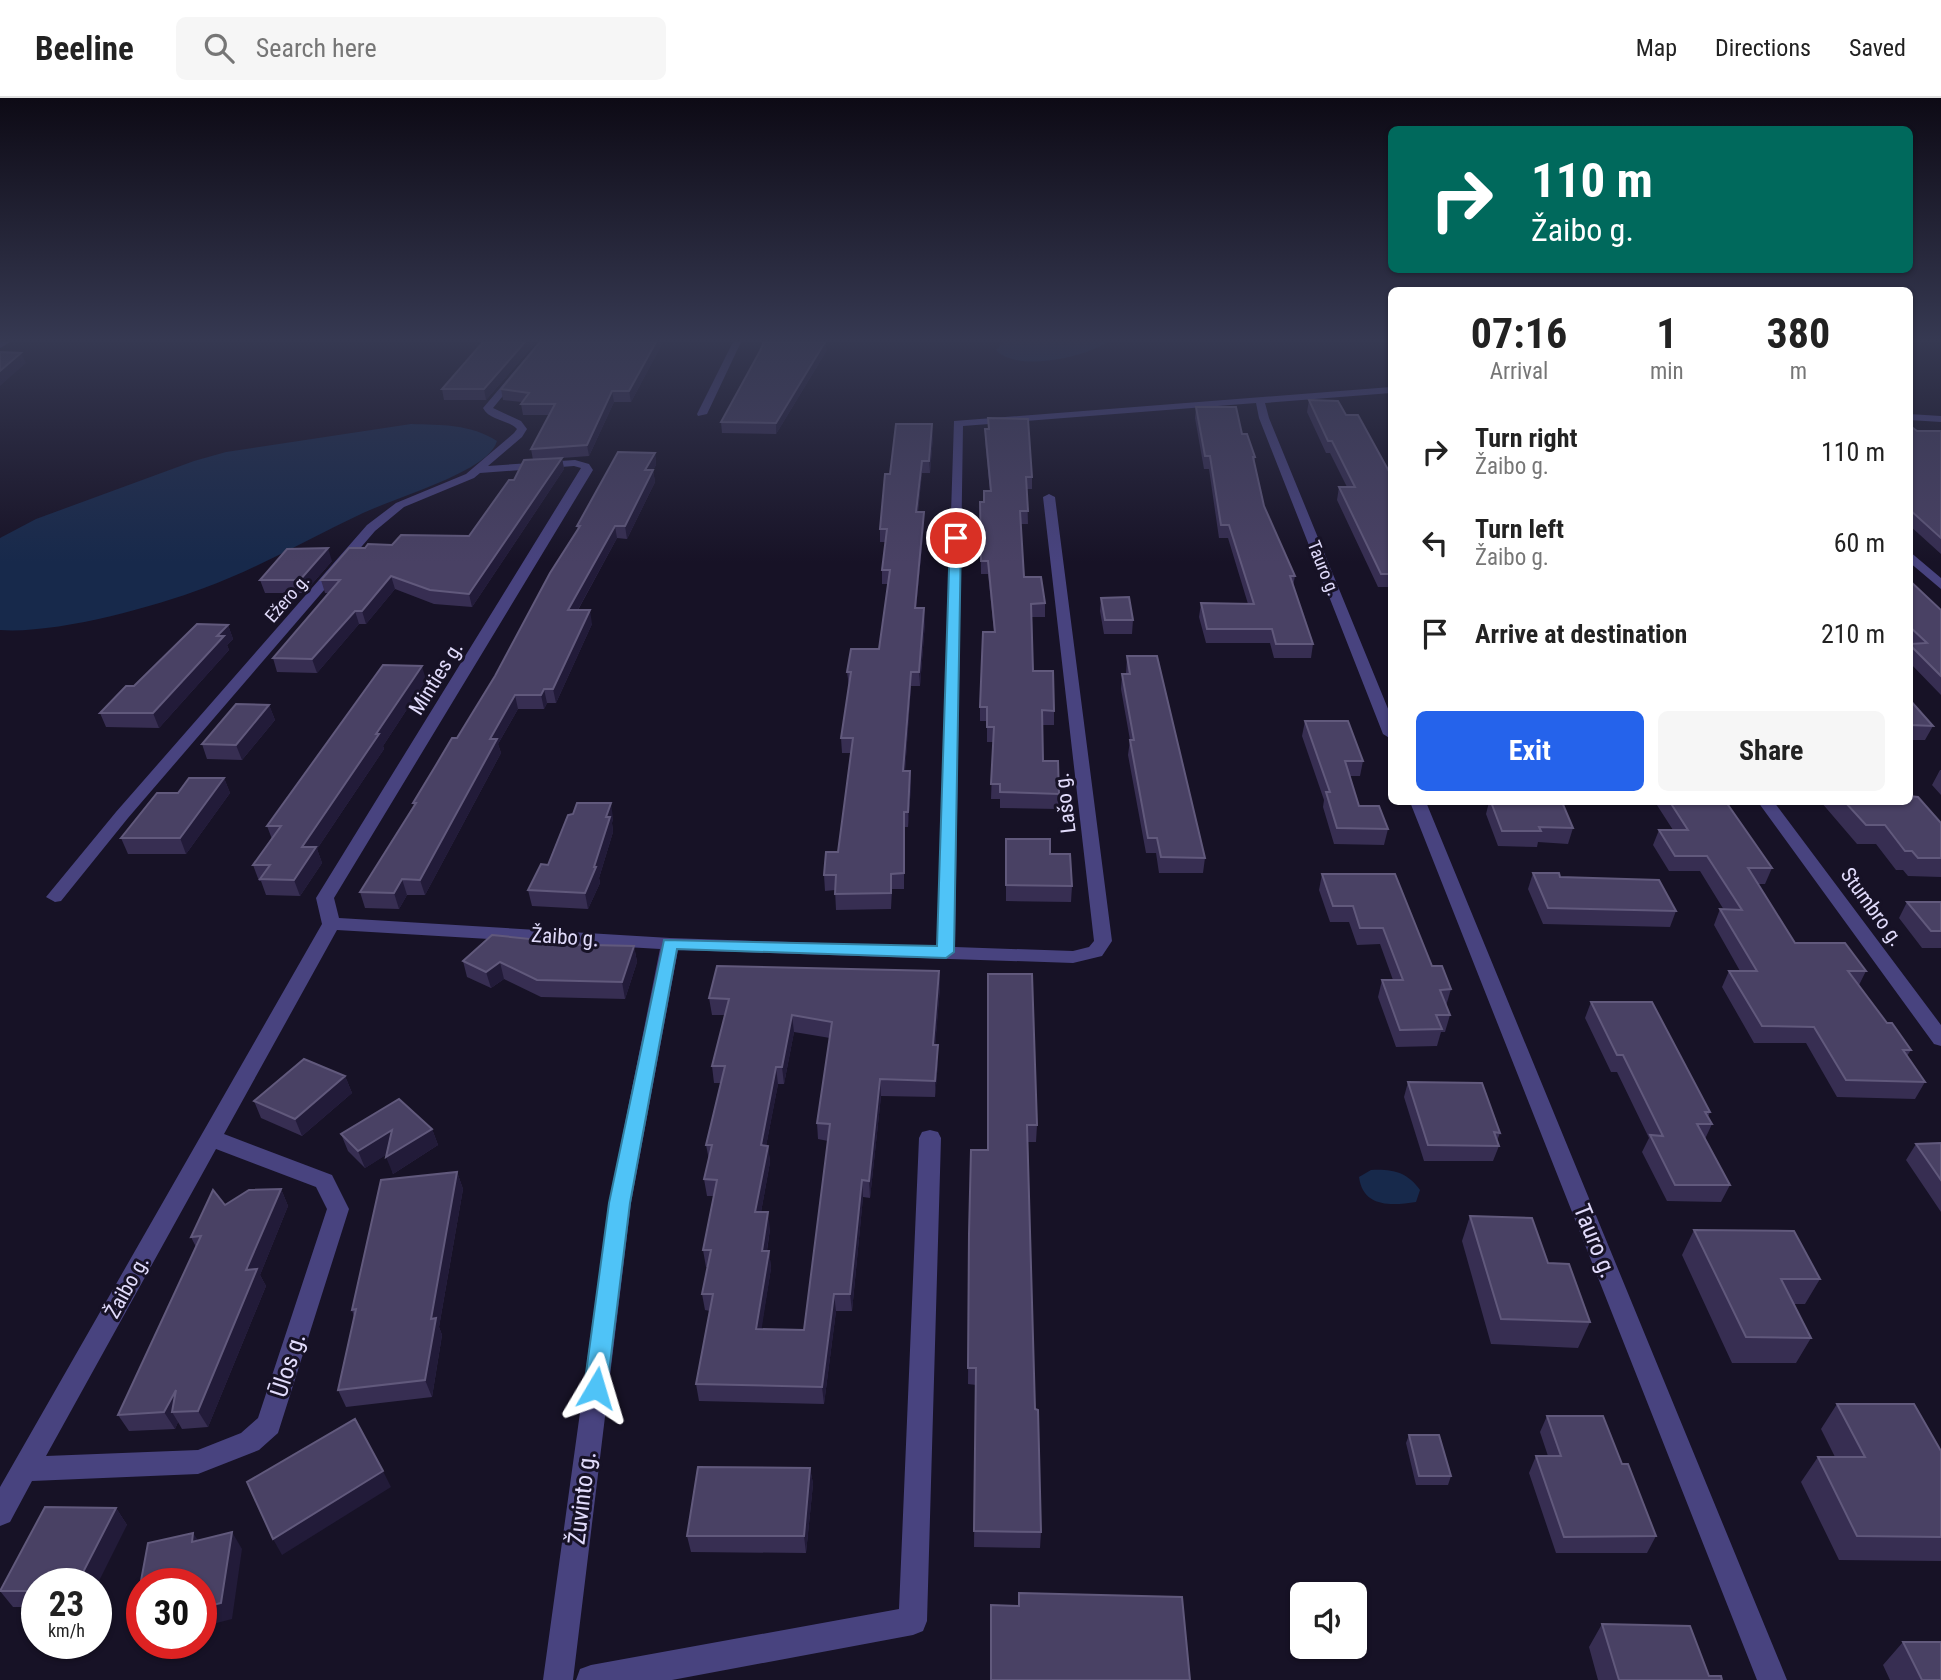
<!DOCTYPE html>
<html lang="en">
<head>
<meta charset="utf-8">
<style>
	:root { --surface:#fff; --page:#f6f6f6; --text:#222; --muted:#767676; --line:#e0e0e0; --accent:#2563eb }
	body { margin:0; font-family:"Roboto Condensed",sans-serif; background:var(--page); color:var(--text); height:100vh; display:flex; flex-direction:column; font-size:26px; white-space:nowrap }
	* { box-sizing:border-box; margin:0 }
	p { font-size:23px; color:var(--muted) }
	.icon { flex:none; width:38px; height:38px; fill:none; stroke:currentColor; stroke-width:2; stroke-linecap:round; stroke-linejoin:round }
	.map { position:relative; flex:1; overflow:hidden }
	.side { position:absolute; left:1388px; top:189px; width:525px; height:518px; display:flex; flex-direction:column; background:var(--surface); border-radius:10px; box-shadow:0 2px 5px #0004 }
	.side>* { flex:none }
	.top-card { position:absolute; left:1388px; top:28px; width:525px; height:147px; border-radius:10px; box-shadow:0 2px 5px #0004; background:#00695c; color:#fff; overflow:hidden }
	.buttons { position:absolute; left:1290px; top:1484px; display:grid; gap:14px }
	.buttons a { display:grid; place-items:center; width:77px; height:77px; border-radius:10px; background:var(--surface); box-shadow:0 2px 5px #0004; font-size:35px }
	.speed { position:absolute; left:21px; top:1470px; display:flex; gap:14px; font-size:35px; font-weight:700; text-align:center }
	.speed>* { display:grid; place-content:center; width:91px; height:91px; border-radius:50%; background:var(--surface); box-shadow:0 2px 5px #0004; line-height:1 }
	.speed small { font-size:18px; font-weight:400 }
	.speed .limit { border:10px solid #d22; background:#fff; color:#111 }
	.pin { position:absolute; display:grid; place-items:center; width:60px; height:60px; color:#fff; margin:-30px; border:4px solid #fff; border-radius:50%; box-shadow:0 2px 7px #0007 }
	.me { position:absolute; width:77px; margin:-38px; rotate:7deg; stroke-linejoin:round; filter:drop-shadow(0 0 5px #0008) }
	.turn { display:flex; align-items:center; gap:24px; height:147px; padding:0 28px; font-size:32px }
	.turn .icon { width:91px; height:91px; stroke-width:2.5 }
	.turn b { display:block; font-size:49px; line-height:60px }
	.eta { display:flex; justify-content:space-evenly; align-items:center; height:119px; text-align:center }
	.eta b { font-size:42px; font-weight:700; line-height:49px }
	.action { display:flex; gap:14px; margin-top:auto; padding:14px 28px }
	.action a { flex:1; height:80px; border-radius:10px; background:var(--accent); color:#fff; font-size:28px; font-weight:700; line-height:80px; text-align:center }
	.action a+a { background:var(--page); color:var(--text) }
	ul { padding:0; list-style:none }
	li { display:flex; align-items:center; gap:21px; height:91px; padding:0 28px }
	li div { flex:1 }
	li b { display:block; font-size:26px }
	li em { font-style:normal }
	header { display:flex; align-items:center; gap:42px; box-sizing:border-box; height:98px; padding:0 35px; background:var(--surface); border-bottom:2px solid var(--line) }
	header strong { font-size:33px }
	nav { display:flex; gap:38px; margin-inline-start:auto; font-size:24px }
	.search { width:490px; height:63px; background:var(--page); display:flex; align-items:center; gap:18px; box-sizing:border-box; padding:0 24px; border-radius:10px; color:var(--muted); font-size:26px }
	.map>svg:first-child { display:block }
</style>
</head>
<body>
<header>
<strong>Beeline</strong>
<div class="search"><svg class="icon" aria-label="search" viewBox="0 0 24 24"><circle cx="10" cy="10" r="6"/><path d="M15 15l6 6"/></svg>Search here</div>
<nav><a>Map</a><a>Directions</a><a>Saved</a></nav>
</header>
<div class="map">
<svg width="1941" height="1582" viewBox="0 0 1941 1582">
	<rect width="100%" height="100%" fill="#171226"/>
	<path fill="#17294b" d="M1003 244H1108C1085 259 1017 275 996 252Z
		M411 326C441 327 471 326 497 343 494 354 481 363 471 369 438 388 399 399 363 415 310 440 259 470 204 490 151 510 55 536 0 532V440L36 421 194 363 226 354Z
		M1371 1072C1393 1071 1407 1074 1420 1092L1416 1104C1390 1108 1363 1109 1359 1079Z"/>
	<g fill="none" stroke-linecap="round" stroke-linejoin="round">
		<path fill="#48437f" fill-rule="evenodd" d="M0 244H10L0 250Z
			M539 244H547L493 310 521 323 527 331 522 339 488 368 575 362 589 366 593 372 334 800 339 820 670 840 937 849 954 323 1391 289V295L1265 305 1269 320 1391 618V641L1383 636 1259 320 1256 305 963 328 955 849 1073 853 1089 849 1094 843 1043 399 1049 396 1055 399 1112 843 1102 858 1073 865 678 852 631 1105 573 1582H543L609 1105 660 851 337 832 224 1036 332 1077 349 1111 278 1335 259 1352 198 1376 32 1383 10 1424 0 1428V1389L322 826 316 800 581 370 574 368 480 375 474 380 404 409 375 433 128 720 61 803 55 804 46 799 116 714 367 427 396 405 466 376 514 335 517 331C507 321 490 323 483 310ZM216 1051 316 1089 327 1111 258 1320 241 1335 198 1352 46 1358Z
			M733 244H741L707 316 698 318 697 316Z
			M1909 316 1941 318V324L1909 322Z
			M1909 453 1941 480V491L1909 464Z
			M1410 704H1426L1787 1582H1757Z
			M1758 704H1774L1941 927V948L1934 946Z
			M930 1032 938 1034 941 1040 927 1523 923 1533 913 1537 672 1582H576L580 1571 591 1567 899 1511 919 1040 922 1034Z"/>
	</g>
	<path fill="#372e52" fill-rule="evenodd" d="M483 244H536L486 302H444L442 291Z
		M540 244H663L631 304H614L589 358 562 360 564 371 472 509 434 506 395 491 366 526H359L317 575 277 574 273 560 329 495H325L321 482 365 450 469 438 514 382 533 362 531 351 549 317H523L521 306 522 304 503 302 501 291Z
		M827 252 776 336 722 335 721 324Z
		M1309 302 1346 317 1391 377V489H1378L1337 402 1339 389H1347L1330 355H1326L1307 314Z
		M1196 309 1242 336 1255 359 1254 365 1264 408 1295 478 1293 488 1313 546 1311 560H1274L1270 545H1206L1199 519 1201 505 1248 506 1228 440H1219L1209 371H1204L1195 320Z
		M1909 327 1917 333H1941V456L1909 427Z
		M985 331 1032 379V391H1027L1028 426H1020L1024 479 1045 505V519H1032L1033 573 1054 613V627H1042L1043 663 1059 696 1058 711 1000 710V701H991L993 644H987V623H980V609L994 534 988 476H981L980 404H984L990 393 985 343Z
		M933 338 930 375H922L918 414 924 427 916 510 925 524 920 588H911L905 673H910L911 688 908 729H904V791H892L891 811 836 812 835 792 825 793 824 777 838 754 851 655H842L841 640 849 588 847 574 879 551 888 486H882V472L886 444H880V431L890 376Z
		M655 355 656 367 653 372 655 384 627 441 617 440 578 512 592 526 556 605H547L544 611H518L498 646 501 655 425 797H407L399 811 365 810 360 794 414 708 413 705 457 640 495 578 578 432 577 428Z
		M332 463 304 495H265L260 482Z
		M1909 482 1941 512V597L1909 564Z
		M1101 500 1133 522 1132 536H1104L1100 513Z
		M228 527 233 541 227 547 229 552 159 630 106 629 100 615 134 588Z
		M1127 558 1205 760 1203 775H1159L1156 755H1146L1128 657 1130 642 1121 591 1122 576H1126Z
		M426 582 383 648 384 651 317 751 322 765 300 798 266 797 261 783H259L253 767 272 741 267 728Z
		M1909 601 1933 628 1925 642H1909Z
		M269 607 275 622 242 662 207 661 202 646Z
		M1305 623 1363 663 1360 678H1350L1359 708 1388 731 1384 747 1334 746 1323 709 1324 702 1302 638Z
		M1940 672H1941V697L1932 687Z
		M224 680 230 695 186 756H128L121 740 178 695Z
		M1489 704H1562L1573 730 1568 746 1538 744 1537 749 1498 748 1486 716Z
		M1655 704H1726L1772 770 1765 786H1758L1795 845 1866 873 1859 887 1887 925 1911 952 1907 958 1925 984 1915 1001 1837 999 1806 945H1754L1722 889 1729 873H1740L1714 827 1720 811 1724 812 1700 773H1669L1653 747 1659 732H1673Z
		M1821 704H1909L1941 725V779L1908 778 1903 772H1896L1876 746H1857Z
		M613 720 612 725 613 734 599 780 600 785 588 811 532 808 528 792 548 767Z
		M1006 741 1050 756 1072 788 1071 804 1006 803Z
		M1533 775 1560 779 1676 813 1670 829 1543 826 1528 791Z
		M1322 776 1432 868 1451 891 1446 908 1450 917 1445 934H1441L1437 948 1396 949 1378 899 1382 882H1393L1380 846 1357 847 1349 824H1330L1319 792Z
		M1907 804H1941V850H1922L1899 820Z
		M551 846 634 848 637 864 625 901 541 899 504 881 491 890 467 879 463 863Z
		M939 873 940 889 935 947H938V964L935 999 881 998 870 1100 863 1099 852 1213H836L824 1306 699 1303 696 1286 710 1213 705 1212 702 1196 708 1169H706L703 1152 714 1098H707L704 1081 709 1062 706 1047 721 985H714L712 968 725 917H712L709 900ZM794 934 830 940 817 1025 818 1041 828 1043 804 1232 761 1231 771 1170 769 1153H767L770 1131 761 1114 770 1064 768 1048H766L778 986H784Z
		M988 876 1037 1027 1036 1044H1028L1035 1311 1041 1434 1040 1450 974 1449 976 1287 968 1286 969 1136 988 1052Z
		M1591 904 1710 1014 1708 1019 1712 1026 1705 1041 1730 1087 1721 1104 1667 1103 1642 1054 1649 1040 1617 974H1611L1585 920Z
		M345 978 352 995 302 1038 261 1020 254 1003Z
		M1408 984 1500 1035 1497 1043 1499 1048 1493 1063H1424L1404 999Z
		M432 1031 438 1047 393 1076 387 1056 365 1070 348 1053 341 1036Z
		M1941 1045V1114L1906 1062 1916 1046Z
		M457 1074 463 1091 439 1229 442 1237 432 1299 346 1309 338 1292 354 1219 352 1212Z
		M281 1091 288 1108 260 1177 266 1188 208 1329 182 1331 178 1324 175 1331 129 1333 118 1317 196 1149 191 1139 225 1107Z
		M1470 1118 1548 1165 1590 1224 1578 1250 1491 1246 1462 1143Z
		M1694 1132 1820 1181 1805 1206H1794L1811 1240 1796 1265H1732L1682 1157Z
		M1837 1306 1941 1353V1463L1839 1462 1801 1384 1818 1359H1835L1821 1331Z
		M1547 1318 1622 1366 1656 1438 1647 1455H1556L1529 1375 1536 1358H1548L1540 1334Z
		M1409 1337 1451 1378 1448 1387H1416L1406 1345Z
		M810 1370 813 1386 806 1455 691 1454 687 1438Z
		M116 1410 127 1427 37 1486V1509H13L0 1493V1492Z
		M1602 1526 1709 1578 1722 1582H1598L1589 1549Z
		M1903 1544 1941 1582H1890L1883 1567Z"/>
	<path fill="#221b39" d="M525 244H536L486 302 484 291Z
		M656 244H663L631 304 629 293Z
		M825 244 827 252 776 336V325Z
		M21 255 26 265 0 288V273Z
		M612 293 614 304 589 358 587 347Z
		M932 326 933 338 930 375 929 363Z
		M655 355 656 367 647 384 645 372Z
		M562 360 564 371 472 509 469 496Z
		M922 363V375L916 427V414Z
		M653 372 655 384 627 441 625 428Z
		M924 414V427L915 523V510Z
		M615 428 617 440 570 526 568 512Z
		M328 450 332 463 304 495 300 482Z
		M391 478 395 491 366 526 362 513Z
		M924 510 925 524 920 588 919 574Z
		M590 512 592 526 556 605 553 591Z
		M355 513 359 526 317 575 312 561Z
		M228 527 233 541 227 547 229 552 159 630 153 615 217 538Z
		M422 568 426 582 383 648 384 651 317 751 322 765 300 798 294 782 302 749Z
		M911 574V588L904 688 903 673Z
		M544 591 547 605 544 611 541 597Z
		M515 597 518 611 498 646 501 655 425 797 420 782 490 641Z
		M269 607 275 622 242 662 236 647Z
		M910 673 911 688 908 729V714Z
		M224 680 230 695 186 756 180 740Z
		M611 705 613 720 612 725 613 734 599 780 600 785 588 811 585 795 594 769 606 719Z
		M402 781 407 797 399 811 394 795Z
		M634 848 637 864 625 901 622 884Z
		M500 864 504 881 491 890 486 874Z
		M939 873 940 889 934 964 933 947Z
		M792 917 794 934 784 986 782 969Z
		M938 947V964L935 999V983Z
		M776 969 778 986 763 1064 761 1047Z
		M345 978 352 995 302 1038 295 1021Z
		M880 981 881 998 870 1100 869 1083Z
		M432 1031 438 1047 393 1076 386 1059Z
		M392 1032 399 1049 365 1070 358 1053Z
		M768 1048 770 1064 758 1131 755 1114Z
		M457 1074 463 1091 439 1229 442 1237 432 1299 425 1282 431 1221Z
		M862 1082 863 1099 852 1213 850 1196Z
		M281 1091 288 1108 260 1177 266 1188 208 1329 198 1313 246 1172Z
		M768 1114 770 1131 764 1170 762 1153Z
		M769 1153 771 1170 759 1248 756 1231Z
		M834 1196 836 1213 824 1306 822 1289Z
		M176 1292 172 1314 178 1324 175 1331 164 1314Z
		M810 1370 813 1386 806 1455 804 1438Z
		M383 1373 391 1389 282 1457 273 1441Z
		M116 1410 127 1427 96 1489V1486H77Z
		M232 1434 242 1451 232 1521 201 1529V1510Z
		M193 1435 204 1451 192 1444Z
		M142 1514V1525L135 1515Z"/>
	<path fill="#494164" stroke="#61597c" stroke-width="2" fill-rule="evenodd" d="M483 244H525L484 291H442Z
		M540 244H656L629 293H612L587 347 531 351 555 306H521L529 295 501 291Z
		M764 244H825L776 325 721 324 760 253Z
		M0 254 21 255 0 273Z
		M1309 302 1338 303 1346 317H1358L1391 377V476H1381L1339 389H1355L1332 343H1328Z
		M1196 309H1236L1242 336H1247L1255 359H1253L1264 408 1295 478H1290L1313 546H1276L1272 531H1207L1201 505 1254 506 1229 427H1221L1210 358H1205Z
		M988 320 1028 321 1032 379H1026L1028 413H1020L1024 479H1041L1045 505 1031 506 1033 573H1053L1054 613 1042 612 1043 663H1058L1059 696 1000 694V686H991L994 629H987V609H980L983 534H995L988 463H981L980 404H984V393H991L985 331H989Z
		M896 326H932L929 363H922L916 414H924L915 510H924L919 574H911L903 673H910L908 714H904V775L891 776V795L835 796 836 777H824L826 754H838L853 640H841L851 574H847L851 551H879L890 472H882L887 431H880L885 376H890Z
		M1909 327 1917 333H1941V440L1909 411Z
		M618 354 655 355 645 372H653L625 428H615L568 512H590L553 591H544L541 597H515L490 641H497L420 782 402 781 394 795 360 794 416 705H413L436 667 452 640H457L495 578 550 475 580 428H577Z
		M562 360 469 496 430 492 391 478 362 513H355L312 561 273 560 340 482H321L349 450H365L368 446 392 447 401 437 469 438 509 382H514L524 362Z
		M328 450 300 482H260L287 451Z
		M1909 482 1941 512V578L1909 546 1927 545 1909 528Z
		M1129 499 1133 522H1105L1101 500Z
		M197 526 228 527 217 538H224L153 615H100L126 588H134Z
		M1127 558H1157L1205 760 1161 759 1157 740H1148L1130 642H1134L1122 576H1130Z
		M383 567 422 568 376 636H379L302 749H316L294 782 260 781 270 767H253L281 728H267Z
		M1909 601 1933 628 1909 627Z
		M236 606 269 607 236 647 202 646Z
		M1305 623H1348L1363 663H1345L1359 708H1379L1388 731 1337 730 1326 694H1330Z
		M189 680H224L180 740H121L157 695H178Z
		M1909 698 1918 699 1941 725V760H1918L1912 753H1905L1885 727H1866L1845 704H1909Z
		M1491 704H1562L1573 730 1539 729 1541 733H1502Z
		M1670 704H1726L1772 770H1748L1795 845H1845L1866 873H1848L1887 925H1892L1911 952H1903L1925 984 1846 982 1814 929 1762 928 1729 873H1757L1720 811 1742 812 1707 758H1675L1659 732H1688Z
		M577 705H611L606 719H610L594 769H596L585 795 528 792 541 766 548 767 568 717 573 716Z
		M1006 741H1050V756H1070L1072 788 1006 787Z
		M1533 775H1559L1560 779 1659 782 1676 813 1548 810Z
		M1322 776H1395L1432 868H1442L1451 891 1440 892 1450 917H1436L1442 931 1400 932 1382 882H1403L1383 830H1360L1353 808H1333Z
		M1907 804H1941V833H1931Z
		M492 837 550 843 549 846 634 848 622 884 537 882 500 864 486 874 463 863Z
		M717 868 939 873 933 947H938L935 983 880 981 869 1083 862 1082 850 1196H834L822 1289 696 1286 713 1196H702L711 1152H703L717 1082 704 1081 712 1047H706L725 968H712L729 901 709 900ZM792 917 832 924 817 1025 830 1026 804 1232 756 1231 769 1153H762L768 1114H755L768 1048 761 1047 776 969H782Z
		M988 876H1032L1037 1027H1027L1035 1311 1038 1312 1041 1434 974 1433 976 1270H968L969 1136 971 1052H988Z
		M1591 904H1652L1710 1014H1705L1712 1026H1697L1730 1087H1675L1650 1037 1663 1038 1623 957H1617Z
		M304 961 345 978 295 1021 254 1003Z
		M1408 984 1482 985 1500 1035 1494 1034 1499 1048 1428 1047Z
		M399 1001 432 1031 386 1059 392 1032 358 1053 341 1036Z
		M1941 1045V1082L1916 1046Z
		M457 1074 431 1221 436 1220 425 1282 338 1292 356 1211 352 1212 381 1082Z
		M281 1091 246 1172 257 1171 198 1313 172 1314 176 1292 164 1314 118 1317 201 1138 191 1139 213 1092 225 1107 249 1092Z
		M1470 1118 1532 1120 1548 1165 1569 1166 1590 1224 1501 1221Z
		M1694 1132 1794 1133 1820 1181H1781L1811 1240 1746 1239Z
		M1837 1306H1914L1941 1353V1439L1857 1438 1818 1359H1865Z
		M1547 1318H1603L1622 1366H1628L1656 1438 1564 1439 1536 1358H1561Z
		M355 1321 383 1373 273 1441 247 1384Z
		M1409 1337H1439L1451 1378H1419Z
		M698 1369 810 1370 804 1438H687Z
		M45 1409 116 1410 77 1486H37V1493H0Z
		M232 1434 221 1505 201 1510V1486H142V1514L135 1515 148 1445 193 1435 192 1444Z
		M1019 1495 1182 1499 1190 1582H991V1507L1019 1508Z
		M1602 1526 1690 1528 1709 1578H1721L1722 1582H1619Z
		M1903 1544H1941V1582H1922Z"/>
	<linearGradient id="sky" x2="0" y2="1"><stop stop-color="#0d0a15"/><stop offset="0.52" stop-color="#363952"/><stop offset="1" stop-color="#363952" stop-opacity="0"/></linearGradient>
	<rect width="1941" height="465" fill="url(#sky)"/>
	<path fill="#4fc3f7" stroke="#337fa1" stroke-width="2" d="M956 437 961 440 954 854 946 860 677 851 630 1105 607 1290 604 1298 596 1301 588 1298 584 1290 609 1105 664 842 937 848 950 440Z"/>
	<g text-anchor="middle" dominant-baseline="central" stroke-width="6" stroke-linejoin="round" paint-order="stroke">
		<g font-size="18" fill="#e1dbfb" stroke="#171226">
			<text transform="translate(1324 470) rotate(68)">Tauro g.</text>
			<text transform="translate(287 500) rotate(-49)">Ežero g.</text>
		</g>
		<g font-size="21" fill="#e1dbfb" stroke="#171226">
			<text transform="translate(436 580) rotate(-58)">Minties g.</text>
			<text transform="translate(1065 705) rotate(-97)">Lašo g.</text>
			<text transform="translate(1872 809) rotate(54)">Stumbro g.</text>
			<text transform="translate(565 839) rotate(4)">Žaibo g.</text>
			<text transform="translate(127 1189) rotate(-61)">Žaibo g.</text>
		</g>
		<g font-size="24" fill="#e1dbfb" stroke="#171226">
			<text transform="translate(1595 1143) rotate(68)">Tauro g.</text>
			<text transform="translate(288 1267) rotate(-72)">Ūlos g.</text>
			<text transform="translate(582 1400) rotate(-83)">Žuvinto g.</text>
		</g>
	</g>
</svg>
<div class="buttons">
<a><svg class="icon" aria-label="sound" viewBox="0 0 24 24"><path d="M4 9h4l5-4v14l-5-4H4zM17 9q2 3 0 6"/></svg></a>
</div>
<div class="speed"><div>23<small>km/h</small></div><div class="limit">30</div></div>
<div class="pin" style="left:956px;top:440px;background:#d93025"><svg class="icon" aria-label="arrive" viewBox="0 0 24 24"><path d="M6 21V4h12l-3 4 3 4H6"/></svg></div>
<svg class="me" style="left:596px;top:1290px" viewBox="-20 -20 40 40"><path d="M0-17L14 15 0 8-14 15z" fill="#4fc3f7" stroke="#fff" stroke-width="4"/></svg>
<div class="top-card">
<div class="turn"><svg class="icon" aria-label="right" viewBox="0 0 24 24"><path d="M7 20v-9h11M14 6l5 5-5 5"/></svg><div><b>110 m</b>Žaibo g.</div></div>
</div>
<section class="side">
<div class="eta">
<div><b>07:16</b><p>Arrival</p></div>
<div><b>1</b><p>min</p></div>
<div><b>380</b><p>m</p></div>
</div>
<ul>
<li><svg class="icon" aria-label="right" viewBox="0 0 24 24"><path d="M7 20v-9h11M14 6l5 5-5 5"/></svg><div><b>Turn right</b><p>Žaibo g.</p></div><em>110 m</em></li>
<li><svg class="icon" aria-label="left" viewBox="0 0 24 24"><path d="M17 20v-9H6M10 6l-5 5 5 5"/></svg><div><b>Turn left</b><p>Žaibo g.</p></div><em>60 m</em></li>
<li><svg class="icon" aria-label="arrive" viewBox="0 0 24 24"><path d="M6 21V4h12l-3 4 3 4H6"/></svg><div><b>Arrive at destination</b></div><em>210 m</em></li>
</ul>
<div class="action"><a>Exit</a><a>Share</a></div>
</section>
</div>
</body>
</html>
